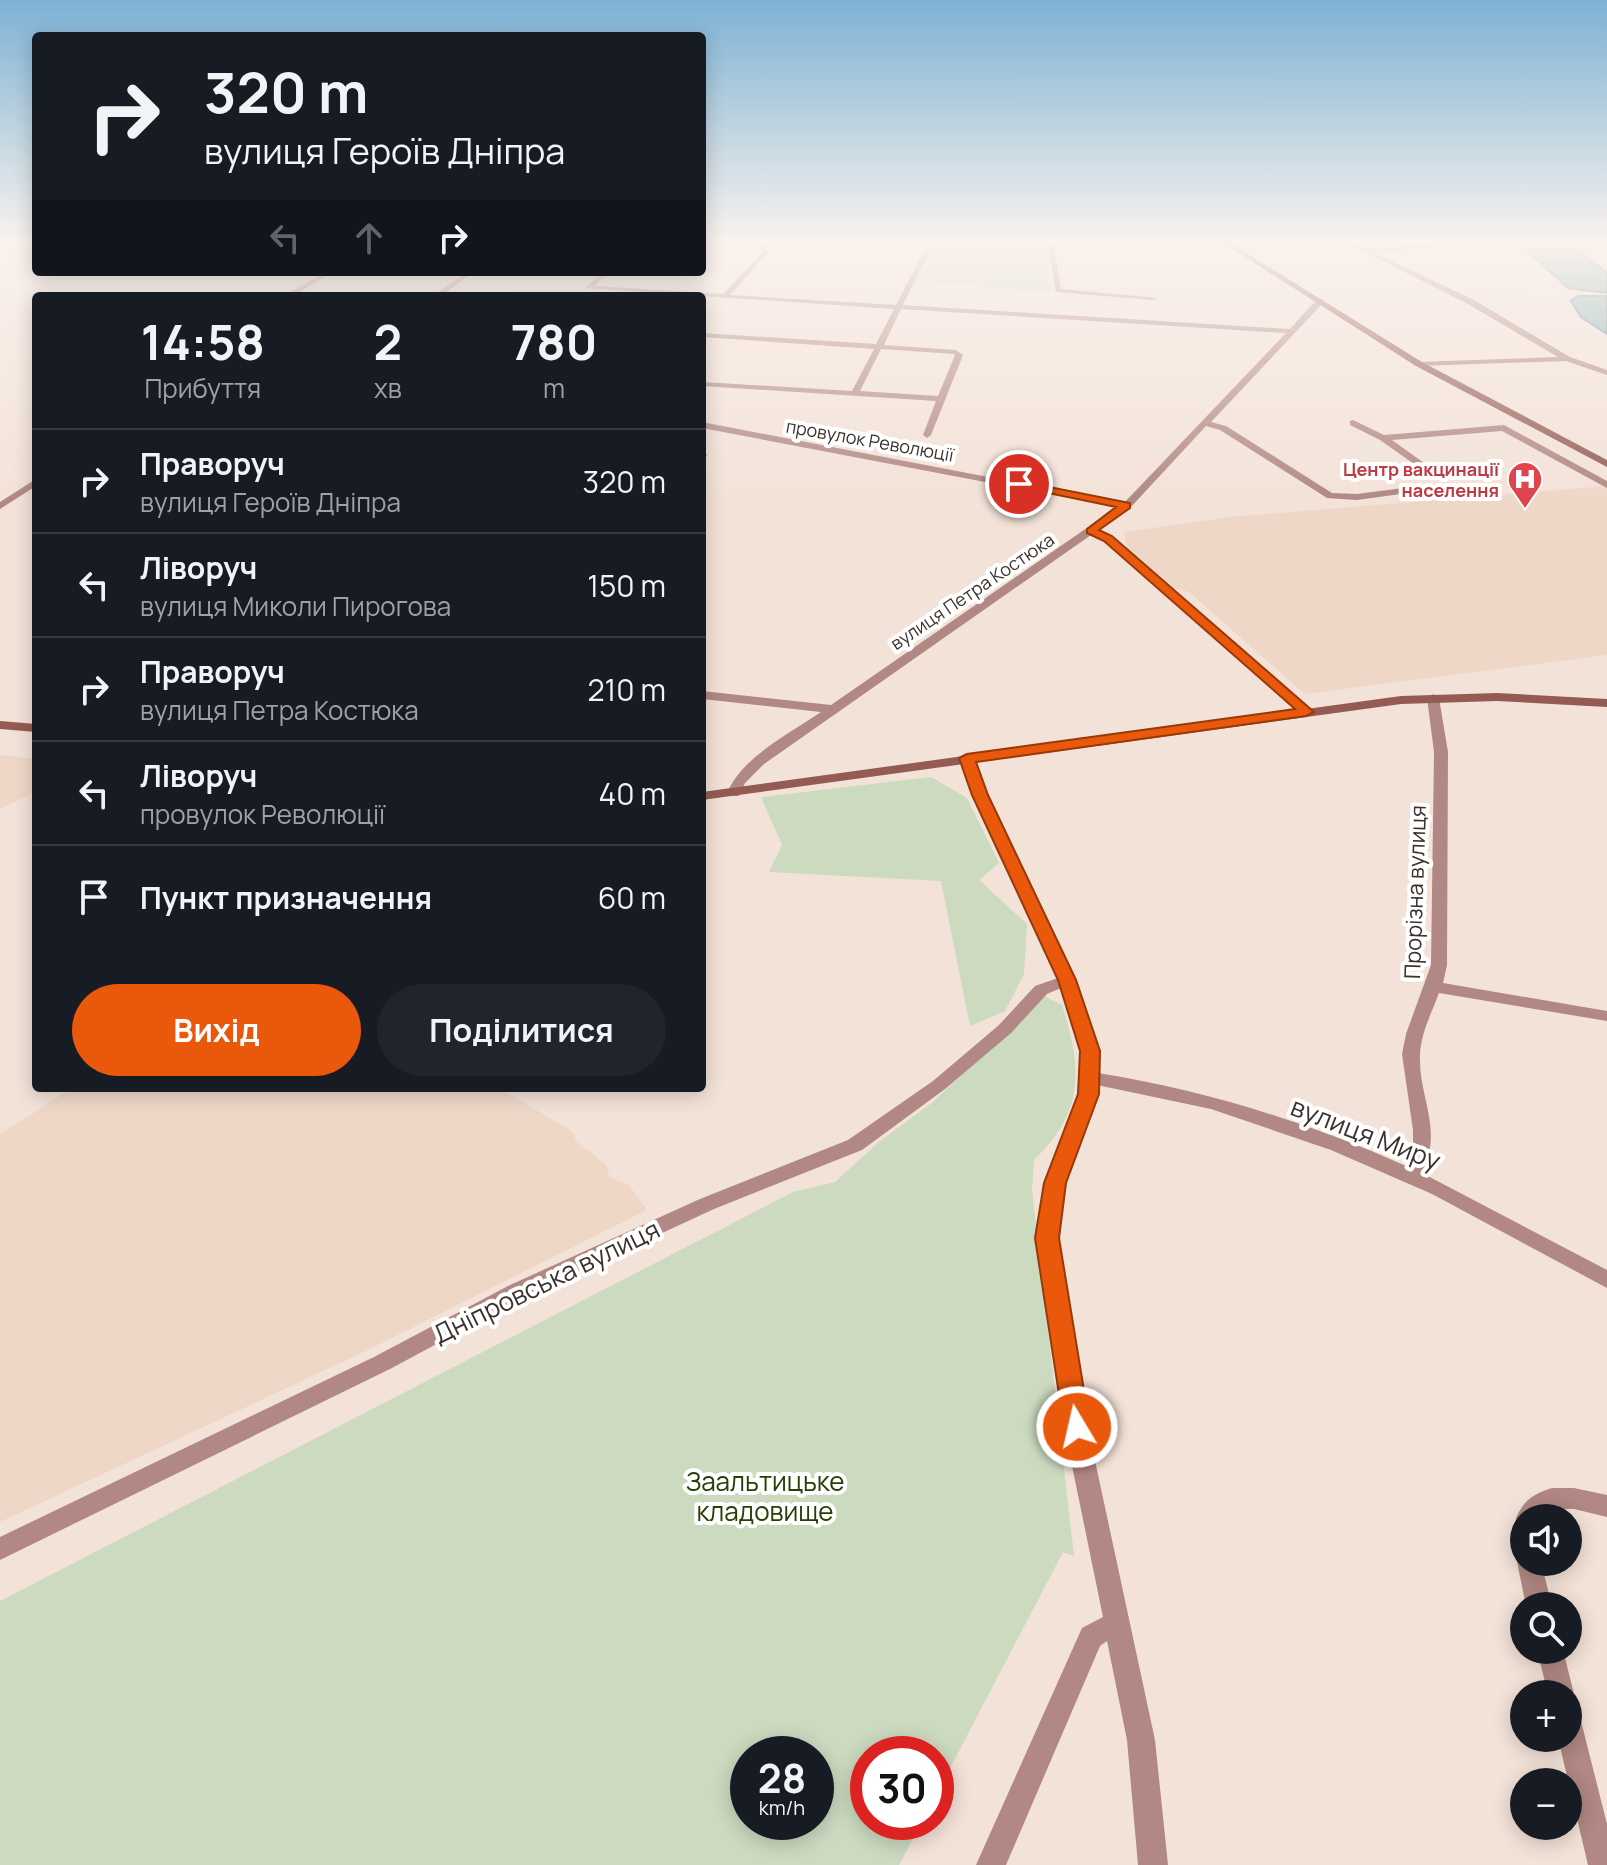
<!DOCTYPE html>
<html lang="uk">
<head>
<meta charset="utf-8">
<style>
	:root { --surface:#171b24; --page:#20242c; --text:#f1f3f6; --muted:#9ea1a6; --line:#363941; --accent:#ea580c }
	body { margin:0; font-family:Manrope,sans-serif; background:var(--page); color:var(--text); height:100vh; display:flex; flex-direction:column; font-size:30px; white-space:nowrap }
	* { box-sizing:border-box; margin:0 }
	p { font-size:26px; color:var(--muted) }
	.icon { flex:none; width:44px; height:44px; fill:none; stroke:currentColor; stroke-width:2; stroke-linecap:round; stroke-linejoin:round }
	.map { position:relative; flex:1; overflow:hidden }
	.panel { position:absolute; left:32px; top:292px; width:674px; height:800px; display:flex; flex-direction:column; background:var(--surface); border-radius:8px; box-shadow:0 4px 20px #0003 }
	.panel>* { flex:none }
	.guide { position:absolute; left:32px; top:32px; width:674px; height:244px; border-radius:8px; box-shadow:0 4px 20px #0003; background:#171b24; color:var(--text); overflow:hidden }
	.fabs { position:absolute; left:1510px; top:1504px; display:grid; gap:16px }
	.fabs a { display:grid; place-items:center; width:72px; height:72px; border-radius:50%; background:var(--surface); box-shadow:0 4px 20px #0003; font-size:40px }
	.speed { position:absolute; left:730px; top:1736px; display:flex; gap:16px; font-size:40px; font-weight:700; text-align:center }
	.speed>* { display:grid; place-content:center; width:104px; height:104px; border-radius:50%; background:var(--surface); box-shadow:0 4px 20px #0003; line-height:1 }
	.speed small { font-size:20px; font-weight:400 }
	.speed .limit { border:12px solid #d22; background:#fff; color:#111 }
	.pin { position:absolute; display:grid; place-items:center; width:68px; height:68px; color:#fff; margin:-34px; border:4px solid #fff; border-radius:50%; box-shadow:0 2px 8px #0007 }
	.me { position:absolute; width:88px; margin:-44px; rotate:351deg; stroke-linejoin:round; filter:drop-shadow(0 0 6px #0008) }
	.turn { display:flex; align-items:center; gap:28px; height:168px; padding:0 40px; font-size:36px }
	.turn .icon { width:104px; height:104px; stroke-width:2.5 }
	.turn b { display:block; font-size:56px; line-height:68px }
	.lanes { display:flex; align-items:center; height:76px; padding:0 40px; background:#0003; justify-content:center; gap:40px; direction:ltr }
	.lanes .off { opacity:.35 }
	.eta { display:flex; justify-content:space-evenly; align-items:center; height:136px; text-align:center }
	.eta b { font-size:48px; font-weight:700; line-height:56px }
	.primary-button { display:flex; gap:16px; margin-top:auto; padding:16px 40px }
	.primary-button a { flex:1; height:92px; border-radius:48px; background:var(--accent); color:#fff; font-size:32px; font-weight:700; line-height:92px; text-align:center }
	.primary-button a+a { background:var(--page); color:var(--text) }
	ul { padding:0; list-style:none }
	li { display:flex; align-items:center; gap:24px; height:104px; padding:0 40px; border-top:2px solid var(--line) }
	li div { flex:1 }
	li b { display:block; font-size:30px }
	li em { font-style:normal }
	.map>svg:first-child { display:block }
</style>
</head>
<body>
<div class="map">
<svg width="1607" height="1865" viewBox="0 0 1607 1865">
	<rect width="100%" height="100%" fill="#f3e2d8"/>
	<path fill="#efd7c8" d="M1607 486V655L1305 694 1189 592 1167 586 1126 546 1124 532 1230 517Z
		M0 755 36 759V791L0 809Z
		M72 1088H499L572 1131 577 1142 605 1164 610 1177 629 1185 647 1210 366 1351 0 1522V1134Z"/>
	<path fill="#ccdac0" fill-rule="evenodd" d="M937 241H1045L1051 292 917 281Z
		M931 777 967 798 999 863 979 880 1027 924 1024 974 1005 1011 970 1026 941 881 769 872 782 845 761 797Z
		M1044 996 1062 1005C1082 1068 1085 1111 1034 1160L1032 1190 1074 1556 1063 1552 936 1795V1754H868V1822H922L899 1865H0V1601L793 1192 835 1182 880 1141 933 1102ZM748 1754H816V1822H748Z"/>
	<path fill="#7dafb6" stroke="#698a8d" stroke-width="2" d="M1517 241H1567L1607 273V293L1568 288Z
		M1578 296H1607V334L1581 317 1571 301Z"/>
	<g fill="none" stroke-linecap="round" stroke-linejoin="round">
		<path fill="#b18883" fill-rule="evenodd" d="M756 241H762L769 252 730 295 896 305 929 241H935L903 305 1290 329 1317 299H1323V303L1211 422 1226 426 1332 493 1357 494 1434 484 1439 487 1437 489 1357 500 1327 498 1220 430 1206 426 1130 508 1098 530 1112 536 1311 709V715H1301L1104 540 1091 535 764 764 745 783 739 796H729L727 793C743 756 789 734 821 712L702 699V691L831 705 1117 507 702 428V422L1124 503 1286 333 901 309 884 345 956 350 963 355 931 435 927 438 923 435 936 401 702 386V382L852 391 874 349 702 337V333L876 344 894 309 585 288 603 272H610L594 286 723 294 763 252ZM881 349 954 354 955 355 938 396 860 391Z
			M1047 241H1053L1061 289 1157 298 1153 300 1056 292Z
			M1343 241H1350L1368 249 1431 244 1428 241 1441 244 1439 247 1373 252 1474 300 1570 357 1607 370V375L1566 361 1416 366 1419 362 1558 357 1468 304Z
			M325 272H333L293 296H284Z
			M467 272H474L441 296H432Z
			M1353 420 1384 435 1504 425 1607 481V488L1502 431 1392 440 1442 476 1434 478 1380 440 1350 425V421Z
			M702 450 705 451 707 456 702 459Z
			M36 479V486L0 509V502Z
			M1433 694 1439 698 1448 752 1447 965 1443 983 1607 1011V1021L1439 993C1432 1012 1421 1033 1420 1054 1418 1098 1444 1128 1422 1173L1607 1270V1288L1432 1194 1331 1150 1211 1109 1097 1085V1094L1065 1183 1057 1238 1094 1456 1155 1740 1168 1865H1138L1127 1740 1107 1641 1100 1646 1006 1865H976L1082 1628 1103 1617 1070 1456 1037 1238 1045 1183 1079 1094 1081 1051 1061 988 1047 994 1011 1033 945 1089 862 1150 714 1209 524 1297 390 1369 0 1560V1537L374 1357 510 1285 700 1199 848 1140 933 1081 999 1025 1035 986 1058 978 973 795 960 758 962 755 967 754 974 758 987 795 1075 980 1099 1051 1098 1073C1204 1090 1308 1122 1406 1166L1413 1145V1130L1402 1054 1406 1034 1431 965 1434 752 1427 698Z
			M1552 1488H1574L1607 1495V1517L1574 1509H1552L1541 1518H1524V1527L1519 1526 1516 1518C1524 1500 1533 1494 1552 1488Z
			M1524 1553V1562H1541L1552 1606H1526L1517 1562 1520 1554Z
			M1537 1650H1563L1574 1694 1570 1703 1568 1704V1694H1548Z
			M1568 1711 1578 1715 1582 1725 1607 1824V1865H1588L1558 1738H1568Z"/>
		<path fill="#945b54" fill-rule="evenodd" d="M1220 241H1227L1422 362 1607 460V467L1416 366Z
			M1497 693 1607 699V707L1497 701 1401 704 702 800V792L1401 696Z
			M0 721 36 724V732L0 729Z"/>
	</g>
	<linearGradient id="sky" x2="0" y2="1"><stop stop-color="#7db2d4"/><stop offset="0.48" stop-color="#faf2ed"/><stop offset="1" stop-color="#faf2ed" stop-opacity="0"/></linearGradient>
	<rect width="1607" height="502" fill="url(#sky)"/>
	<path fill="#ea580c" stroke="#983908" stroke-width="2" d="M1019 481 1130 503V508L1099 530 1112 536 1314 712 1306 716 976 762 988 795 1076 980 1100 1051 1099 1094 1066 1183 1059 1238 1090 1427 1086 1435 1077 1438 1067 1435 1064 1427 1035 1238 1044 1183 1078 1094 1080 1051 1058 980 972 795 959 758 967 754 1295 709 1104 541 1087 533V529L1116 507 1015 486Z"/>
	<defs>
		<g id="hospital-pin" transform="scale(1.8)"><path d="M0 17L-7.5 6A9.5 9.5 0 1 1 7.5 6Z" fill="#e0444e" stroke="#fff"/><path d="M-5-5h3v3.5h4V-5h3V5h-3V1.5h-4V5h-3Z" fill="#fff"/></g>
	</defs>
	<g fill-rule="evenodd">
		<use href="#hospital-pin" x="1525" y="479"/>
	</g>
	<g text-anchor="middle" dominant-baseline="central" stroke-width="8" stroke-linejoin="round" paint-order="stroke">
		<g font-size="18" fill="#39322e" stroke="#fff">
			<text transform="translate(870 440) rotate(10)">провулок Революції</text>
			<text transform="translate(972 591) rotate(-34)">вулиця Петра Костюка</text>
		</g>
		<g font-size="18" font-weight="bold" fill="#be3a42" stroke="#fff" text-anchor="end">
			<text x="1499" y="469">Центр вакцинації<tspan x="1499" dy="21">населення</tspan></text>
		</g>
		<g font-size="22" fill="#39322e" stroke="#fff">
			<text transform="translate(1415 892) rotate(-88)">Прорізна вулиця</text>
		</g>
		<g font-size="26" fill="#39322e" stroke="#fff">
			<text transform="translate(1366 1133) rotate(21)">вулиця Миру</text>
			<text transform="translate(546 1281) rotate(-26)">Дніпровська вулиця</text>
		</g>
		<g font-size="26" fill="#273e06" stroke="#fff">
			<text x="765" y="1481">Заальтицьке<tspan x="765" dy="30">кладовище</tspan></text>
		</g>
	</g>
</svg>
<div class="fabs">
<a><svg class="icon" aria-label="sound" viewBox="0 0 24 24"><path d="M4 9h4l5-4v14l-5-4H4zM17 9q2 3 0 6"/></svg></a>
<a><svg class="icon" aria-label="search" viewBox="0 0 24 24"><circle cx="10" cy="10" r="6"/><path d="M15 15l6 6"/></svg></a>
<a>+</a>
<a>−</a>
</div>
<div class="speed"><div>28<small>km/h</small></div><div class="limit">30</div></div>
<div class="pin" style="left:1019px;top:484px;background:#d93025"><svg class="icon" aria-label="arrive" viewBox="0 0 24 24"><path d="M6 21V4h12l-3 4 3 4H6"/></svg></div>
<svg class="me" style="left:1077px;top:1427px" viewBox="-20 -20 40 40"><circle r="17" fill="#ea580c" stroke="#fff" stroke-width="3"/><path d="M0-11L8 9 0 5-8 9z" fill="#fff"/></svg>
<div class="guide">
<div class="turn"><svg class="icon" aria-label="right" viewBox="0 0 24 24"><path d="M7 20v-9h11M14 6l5 5-5 5"/></svg><div><b>320 m</b>вулиця Героїв Дніпра</div></div>
<div class="lanes"><svg class="icon off" aria-label="left" viewBox="0 0 24 24"><path d="M17 20v-9H6M10 6l-5 5 5 5"/></svg><svg class="icon off" aria-label="ahead" viewBox="0 0 24 24"><path d="M12 20V5M6 11l6-6 6 6"/></svg><svg class="icon" aria-label="right" viewBox="0 0 24 24"><path d="M7 20v-9h11M14 6l5 5-5 5"/></svg></div>
</div>
<section class="panel">
<div class="eta">
<div><b>14:58</b><p>Прибуття</p></div>
<div><b>2</b><p>хв</p></div>
<div><b>780</b><p>m</p></div>
</div>
<ul>
<li><svg class="icon" aria-label="right" viewBox="0 0 24 24"><path d="M7 20v-9h11M14 6l5 5-5 5"/></svg><div><b>Праворуч</b><p>вулиця Героїв Дніпра</p></div><em>320 m</em></li>
<li><svg class="icon" aria-label="left" viewBox="0 0 24 24"><path d="M17 20v-9H6M10 6l-5 5 5 5"/></svg><div><b>Ліворуч</b><p>вулиця Миколи Пирогова</p></div><em>150 m</em></li>
<li><svg class="icon" aria-label="right" viewBox="0 0 24 24"><path d="M7 20v-9h11M14 6l5 5-5 5"/></svg><div><b>Праворуч</b><p>вулиця Петра Костюка</p></div><em>210 m</em></li>
<li><svg class="icon" aria-label="left" viewBox="0 0 24 24"><path d="M17 20v-9H6M10 6l-5 5 5 5"/></svg><div><b>Ліворуч</b><p>провулок Революції</p></div><em>40 m</em></li>
<li><svg class="icon" aria-label="arrive" viewBox="0 0 24 24"><path d="M6 21V4h12l-3 4 3 4H6"/></svg><div><b>Пункт призначення</b></div><em>60 m</em></li>
</ul>
<div class="primary-button"><a>Вихід</a><a>Поділитися</a></div>
</section>
</div>
</body>
</html>
